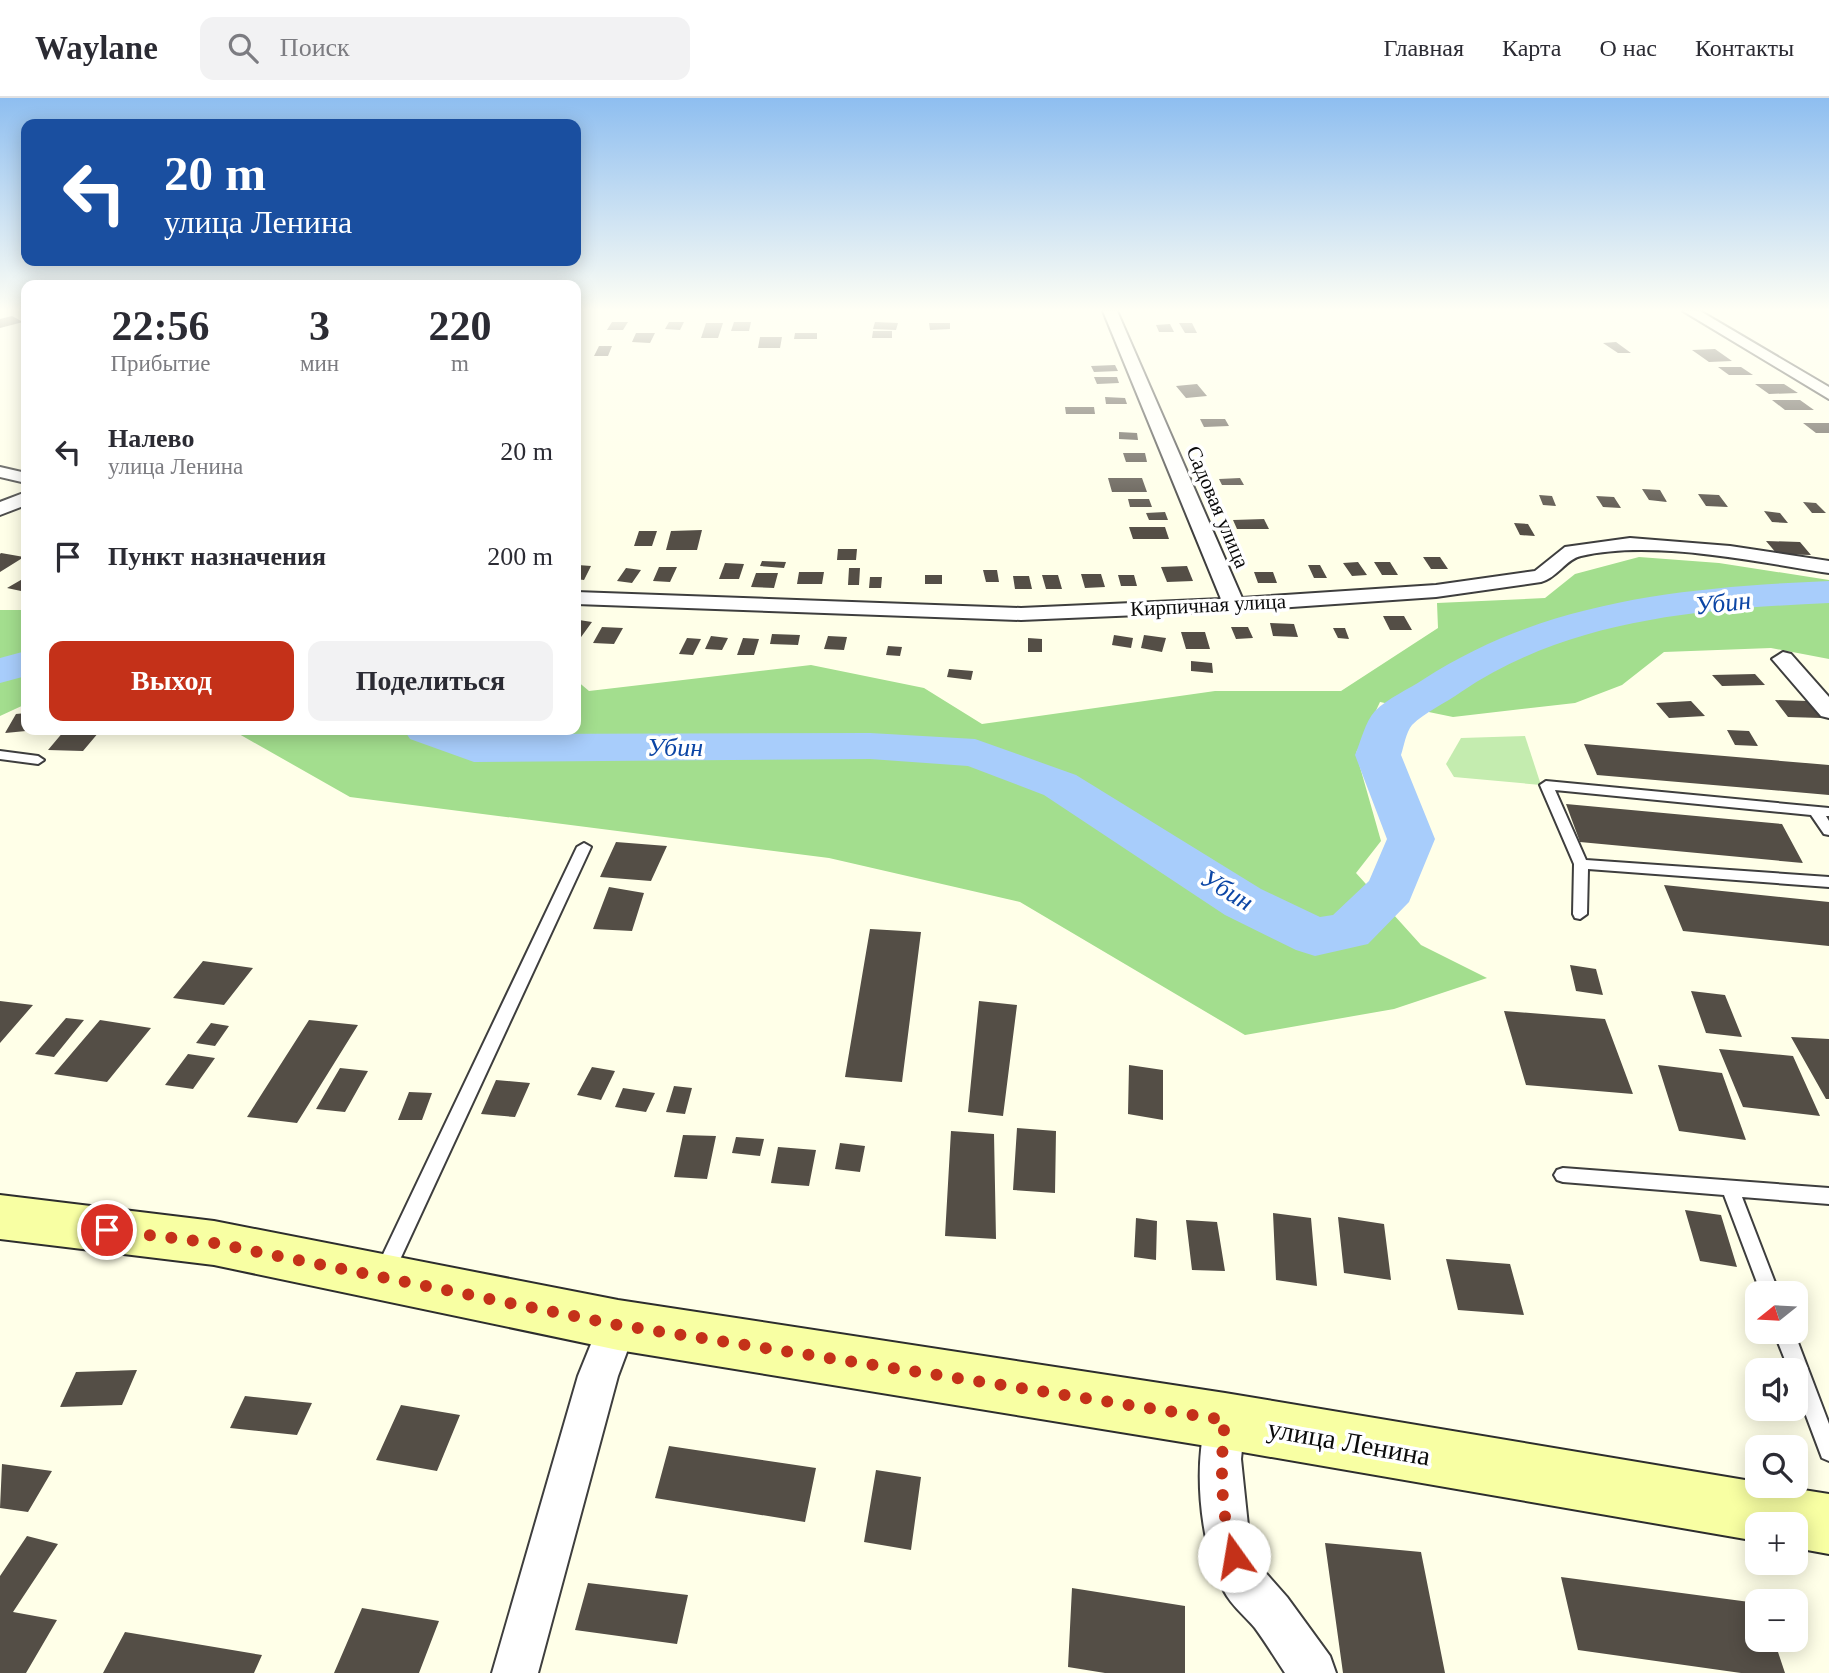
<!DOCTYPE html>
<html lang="ru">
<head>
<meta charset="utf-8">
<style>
	:root { --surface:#fff; --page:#f2f2f3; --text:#2b2b33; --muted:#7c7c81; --line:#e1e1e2; --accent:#c43119 }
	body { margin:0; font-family:"Times New Roman",serif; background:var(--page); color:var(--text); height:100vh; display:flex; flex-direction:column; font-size:26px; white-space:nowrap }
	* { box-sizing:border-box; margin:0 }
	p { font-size:23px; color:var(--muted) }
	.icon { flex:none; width:38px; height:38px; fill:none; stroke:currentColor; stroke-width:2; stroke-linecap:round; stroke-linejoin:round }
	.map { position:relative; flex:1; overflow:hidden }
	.panel { position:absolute; left:21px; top:182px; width:560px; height:455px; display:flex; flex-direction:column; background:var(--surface); border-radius:14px; box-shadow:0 4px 18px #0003 }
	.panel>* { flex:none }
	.hud { position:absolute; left:21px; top:21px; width:560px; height:147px; border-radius:14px; box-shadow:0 4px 18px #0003; background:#1a4fa0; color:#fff; overflow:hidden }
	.needle { width:46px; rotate:252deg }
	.buttons { position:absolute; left:1745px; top:1183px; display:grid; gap:14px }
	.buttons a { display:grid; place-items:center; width:63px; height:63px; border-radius:14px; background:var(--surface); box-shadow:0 4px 18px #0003; font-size:35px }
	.pin { position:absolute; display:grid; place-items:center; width:60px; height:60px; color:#fff; margin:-30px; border:4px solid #fff; border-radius:50%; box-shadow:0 2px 7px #0007 }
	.me { position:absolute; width:77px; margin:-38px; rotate:347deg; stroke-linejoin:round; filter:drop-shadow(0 0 5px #0008) }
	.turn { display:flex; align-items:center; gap:24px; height:147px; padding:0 28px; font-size:32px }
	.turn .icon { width:91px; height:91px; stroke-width:2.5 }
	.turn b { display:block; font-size:49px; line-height:60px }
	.eta { display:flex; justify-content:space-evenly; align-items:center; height:119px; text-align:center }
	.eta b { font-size:42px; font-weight:700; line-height:49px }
	.cta { display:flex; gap:14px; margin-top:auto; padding:14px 28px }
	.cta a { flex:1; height:80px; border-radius:14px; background:var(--accent); color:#fff; font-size:28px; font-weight:700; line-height:80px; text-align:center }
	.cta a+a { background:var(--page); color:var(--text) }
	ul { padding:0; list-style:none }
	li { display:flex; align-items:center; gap:21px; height:105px; padding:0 28px }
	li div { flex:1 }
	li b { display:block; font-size:26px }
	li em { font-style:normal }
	header { display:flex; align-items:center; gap:42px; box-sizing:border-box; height:98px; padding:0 35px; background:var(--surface); border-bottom:2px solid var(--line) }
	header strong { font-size:33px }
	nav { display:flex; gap:38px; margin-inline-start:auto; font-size:24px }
	.search { width:490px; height:63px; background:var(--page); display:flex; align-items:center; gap:18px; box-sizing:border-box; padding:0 24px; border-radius:14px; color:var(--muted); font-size:26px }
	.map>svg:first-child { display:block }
</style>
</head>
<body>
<header>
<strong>Waylane</strong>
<div class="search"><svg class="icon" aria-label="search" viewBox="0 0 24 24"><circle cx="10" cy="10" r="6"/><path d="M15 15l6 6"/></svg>Поиск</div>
<nav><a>Главная</a><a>Карта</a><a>О нас</a><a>Контакты</a></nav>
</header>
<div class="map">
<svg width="1829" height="1575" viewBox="0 0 1829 1575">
	<rect width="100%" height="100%" fill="#ffffe8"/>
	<path fill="#c4ecaf" d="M1525 638 1541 687 1454 679 1446 666 1461 640Z"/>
	<path fill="#a3de8e" d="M1639 459 1719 465 1829 482V561L1771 550 1664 554 1622 587 1575 605 1453 619 1380 604 1356 655 1381 743 1356 775 1421 847 1487 880 1394 911 1245 937 1020 804 829 760 350 699 232 632H576V582L589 593 811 567 924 590 982 626 1215 593H1341L1438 530 1437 505 1545 500 1575 476Z
		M0 512H26V606L0 618Z"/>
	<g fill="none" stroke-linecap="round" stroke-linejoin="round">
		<path fill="#a8cdfb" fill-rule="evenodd" d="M1829 483V505C1701 511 1569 521 1461 594 1446 605 1425 614 1412 627 1406 634 1404 648 1401 657L1435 741 1409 804 1368 846 1315 858 1296 852 1225 817 1044 697 968 668 870 661 474 664 410 641 404 632H466L479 636 870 635 975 641 1076 677 1261 791 1320 819 1333 817 1369 783 1387 741 1355 657C1361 643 1365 624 1375 613 1388 600 1409 591 1424 581 1545 502 1688 489 1829 483Z
			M26 553V578L0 585V560Z"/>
	</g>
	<path fill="#544e46" d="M12 218 23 224 0 230V221Z
		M612 224H628L623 232H607Z
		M669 224H684L680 232 665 231Z
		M734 224H751L749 233H731Z
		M875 224 898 225 896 232 873 231Z
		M706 225H723L718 240H701Z
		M929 225H950V231L930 232Z
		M1179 225H1192L1197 235H1185Z
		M1170 226 1174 234H1159L1156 227Z
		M873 233H892V240H872Z
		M636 235H655L650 245 632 244Z
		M795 235H817V241H794Z
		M760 239H782L780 250H758Z
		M1616 244 1631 255H1618L1603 245Z
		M599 248H612L608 258H594Z
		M1715 251 1732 263 1709 264 1692 252Z
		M1115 267 1118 273 1094 274 1091 268Z
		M1718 269H1741L1753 277H1729Z
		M1094 279H1117L1119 285 1097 286Z
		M1197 286 1207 298 1186 300 1176 288Z
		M1755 286H1784L1798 295 1769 296Z
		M1105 299 1125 300 1127 306H1106Z
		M1772 302H1800L1814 312H1785Z
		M1065 309H1094L1095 316H1066Z
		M1200 321H1225L1229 328 1204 329Z
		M1803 325H1829V335H1816Z
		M1119 334 1137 335 1138 342 1119 341Z
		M1123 355H1145L1147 364H1126Z
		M1108 380H1142L1147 394H1112Z
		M1240 380 1244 387H1222L1219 381Z
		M1642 391 1660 392 1667 404 1649 402Z
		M1698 396 1719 397 1728 409 1706 408Z
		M1539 397 1552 398 1556 408 1543 407Z
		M1596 398 1614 399 1621 410 1603 409Z
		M1128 401H1149L1152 409H1130Z
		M1803 404 1816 405 1826 415H1812Z
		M1764 413 1780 415 1788 425 1772 424Z
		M1165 414 1168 422H1149L1146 415Z
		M1264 421 1269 431H1237L1233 422Z
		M1514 425 1528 426 1535 438 1520 437Z
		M1129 429H1165L1169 441H1133Z
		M702 432 697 452H666L671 433Z
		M639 433H657L652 448H634Z
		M1766 443 1800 444 1811 457 1777 456Z
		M838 451H857L856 462H837Z
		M0 456 1 455 24 459 0 474Z
		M1423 459H1440L1448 471H1431Z
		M762 463 786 464 784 470 760 468Z
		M1358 464 1367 477 1352 478 1343 465Z
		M1374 464H1390L1398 477H1382Z
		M725 465 744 466 739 481H719Z
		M578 467 591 468 584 482 576 481Z
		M1308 467H1320L1327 480H1314Z
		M1187 468 1193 483 1167 484 1161 469Z
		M659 469H677L670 484 653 483Z
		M626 470 641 472 632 485 617 483Z
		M849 470H860L859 487H848Z
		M983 472H997L999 484H986Z
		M799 474H824L822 486H797Z
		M1254 474H1273L1277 485H1258Z
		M756 475H778L774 490 751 489Z
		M1081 476H1101L1105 489 1085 490Z
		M925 477H942V486H925Z
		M1042 477H1058L1062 491H1046Z
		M1118 477H1134L1137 488H1121Z
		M1013 478H1029L1032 491H1015Z
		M26 479V490L21 493 7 490Z
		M870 479H882L881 490H869Z
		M1383 518H1404L1412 532H1390Z
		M579 522 592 524 576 546V526Z
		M1270 525 1294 526 1298 539 1273 538Z
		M602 529 623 530 614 546 593 545Z
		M1231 529H1248L1253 540 1236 541Z
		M1333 530H1345L1349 541 1338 540Z
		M1181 534H1205L1210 551H1186Z
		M772 536 800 537 798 547 770 546Z
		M1114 537 1133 540 1131 550 1112 547Z
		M1144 537 1166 540 1162 554 1141 550Z
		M711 538 728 540 722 552 705 551Z
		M828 538 847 539 844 552 824 551Z
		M687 540 701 541 693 557 679 556Z
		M743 540 759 541 754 557H737Z
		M1028 540 1042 541V554H1028Z
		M888 548 902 549 900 558 886 557Z
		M1191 563 1212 565 1213 575 1191 573Z
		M949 571 973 573 971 582 947 579Z
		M1755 576 1765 587 1722 588 1712 577Z
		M1775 602 1808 603 1822 620 1788 619Z
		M1691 603 1705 618 1669 620 1656 605Z
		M26 615V633L5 635 16 616Z
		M1727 632 1749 633 1758 648 1735 647Z
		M64 633 99 634 83 653 48 652Z
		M1584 646 1829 667V697L1597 677Z
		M1566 706 1782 726 1803 765 1580 744Z
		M616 744 667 748 651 783 600 779Z
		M1664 787 1829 804V848L1683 833Z
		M609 789 644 795 632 833 593 831Z
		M870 831 921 834 902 984 845 979Z
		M203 863 253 870 224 907 173 900Z
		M1570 867 1596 871 1603 897 1576 893Z
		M1691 893 1725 897 1742 939 1706 935Z
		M0 903 33 907 0 945Z
		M979 903 1017 907 1003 1018 968 1014Z
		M1504 913 1605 921 1633 996 1526 987Z
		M66 920 84 922 54 959 35 956Z
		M100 922 151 930 107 984 54 976Z
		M309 922 358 927 297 1025 247 1019Z
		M211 925 229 928 215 948 196 945Z
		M1791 939 1829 941V1001H1826Z
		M1719 951 1793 958 1820 1018 1743 1009Z
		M188 956 215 960 193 991 165 987Z
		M1129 967 1163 972V1022L1128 1016Z
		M1658 967 1722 975 1746 1042 1679 1033Z
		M592 969 615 973 601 1002 577 997Z
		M340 970 368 973 345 1014 316 1011Z
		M496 982 530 985 515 1019 481 1016Z
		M674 988 692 990 685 1016 666 1014Z
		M623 990 655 995 646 1014 615 1009Z
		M409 994 432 995 422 1022H398Z
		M1017 1030 1056 1033 1055 1095 1013 1092Z
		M951 1033 994 1036 996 1141 945 1138Z
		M683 1037 716 1038 707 1081 674 1079Z
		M736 1039 764 1041 760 1058 732 1055Z
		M840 1045 865 1048 860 1074 835 1071Z
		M778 1049 816 1052 809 1088 771 1085Z
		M1685 1112 1721 1117 1737 1169 1700 1163Z
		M1273 1115 1311 1120 1317 1188 1276 1182Z
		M1338 1119 1384 1126 1391 1182 1344 1175Z
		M1136 1120 1157 1123 1156 1162 1134 1159Z
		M1186 1122 1217 1124 1225 1173 1192 1172Z
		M1446 1161 1510 1166 1524 1217 1458 1212Z
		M137 1272 122 1307 60 1309 76 1274Z
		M245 1298 312 1305 297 1337 230 1330Z
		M401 1307 460 1317 437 1373 376 1362Z
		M669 1348 816 1370 805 1424 655 1400Z
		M2 1366 52 1373 28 1414 0 1410Z
		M876 1372 921 1379 911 1452 864 1444Z
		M27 1438 58 1446 13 1514 57 1522 26 1575H0V1478Z
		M1325 1445 1421 1454 1445 1575H1343Z
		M1561 1479 1757 1505V1542H1774L1785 1575H1741L1578 1552Z
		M588 1485 688 1497 677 1546 575 1532Z
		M1072 1490 1185 1508V1575H1105L1068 1569Z
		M362 1510 439 1523 419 1575H334Z
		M125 1534 262 1557 254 1575H103Z"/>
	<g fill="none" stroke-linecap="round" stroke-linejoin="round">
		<g stroke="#3e3e3e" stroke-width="4">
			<path id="lane" d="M0 653 38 658 44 662 38 666 0 661Z
				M1546 683 1829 710V718H1826L1829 723V737L1824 736 1811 717 1555 692 1586 762 1829 779V789L1588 771 1587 816 1580 821 1575 820 1573 816 1574 766 1540 687Z
				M584 745 591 749 391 1181 384 1183 377 1181 375 1175 377 1169 577 749Z
				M1563 1070 1829 1090V1106L1742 1099 1779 1195H1761L1724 1097 1563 1084 1557 1082 1554 1077 1557 1072Z
				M1774 1234H1794L1829 1326V1363L1822 1360 1796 1291V1272H1789Z"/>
		</g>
		<g stroke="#3e3e3e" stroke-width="4">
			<path id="street" d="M1103 213H1117L1242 500 1436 487 1535 473 1565 449 1630 440 1730 448 1829 463V475C1756 464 1653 441 1581 458 1566 461 1557 480 1541 484L1436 499 1234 513 1021 522 576 506V494L1021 510 1221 501Z
				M1683 213H1700L1829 289V301Z
				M0 369 26 375V385L0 379Z
				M26 394V407L0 417V404Z
				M1783 554 1791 556 1829 599V620L1821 618 1772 561Z
				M618 1209 632 1214 637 1227 618 1278 538 1575H492L578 1278 604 1214Z
				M1225 1303 1239 1309 1245 1323 1241 1361 1249 1437 1258 1466 1287 1499 1330 1558 1336 1575H1285C1275 1560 1266 1545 1255 1530 1245 1518 1231 1507 1224 1493 1199 1448 1191 1356 1211 1309Z"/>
		</g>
		<g stroke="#2d2d2d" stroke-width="4">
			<path id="secondary" d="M0 1097 214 1123 618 1202 1225 1295 1757 1384V1388H1778L1829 1396V1456L1796 1450V1426H1757V1443L1225 1351 618 1252 214 1167 0 1141Z"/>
		</g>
		<use href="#lane" fill="#fff" fill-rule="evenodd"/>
		<use href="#street" fill="#fff" fill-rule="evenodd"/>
		<use href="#secondary" fill="#f8ffa3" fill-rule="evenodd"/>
	</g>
	<linearGradient id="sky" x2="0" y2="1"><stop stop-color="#8ebef0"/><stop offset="0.49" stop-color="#fffff5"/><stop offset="1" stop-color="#fffff5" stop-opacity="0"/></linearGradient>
	<rect width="1829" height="433" fill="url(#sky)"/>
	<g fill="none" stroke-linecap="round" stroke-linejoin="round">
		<path stroke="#c43119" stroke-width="12" stroke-dasharray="0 21.6" d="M107 1132 214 1145 618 1227 1225 1322C1220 1367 1220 1415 1234 1458"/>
	</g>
	<g text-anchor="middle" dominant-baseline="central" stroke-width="7" stroke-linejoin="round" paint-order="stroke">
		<g font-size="21" fill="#0b0b0b" stroke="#fff">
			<text transform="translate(1218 409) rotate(67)">Садовая улица</text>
			<text transform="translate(1208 507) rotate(-3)">Кирпичная улица</text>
		</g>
		<g font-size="26" font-style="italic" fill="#0c46a5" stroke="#fff">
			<text transform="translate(1723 505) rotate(-6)">Убин</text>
			<text x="675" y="649">Убин</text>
			<text transform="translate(1227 792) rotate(31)">Убин</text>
		</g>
		<g font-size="28" fill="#0b0b0b" stroke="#fff">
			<text transform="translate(1349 1344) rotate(10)">улица Ленина</text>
		</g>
	</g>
</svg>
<div class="buttons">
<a><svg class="needle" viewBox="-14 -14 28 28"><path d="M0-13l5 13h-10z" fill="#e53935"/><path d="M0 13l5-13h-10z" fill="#7c7c81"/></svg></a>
<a><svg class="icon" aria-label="sound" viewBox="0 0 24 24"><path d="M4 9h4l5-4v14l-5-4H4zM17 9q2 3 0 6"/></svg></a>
<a><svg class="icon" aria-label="search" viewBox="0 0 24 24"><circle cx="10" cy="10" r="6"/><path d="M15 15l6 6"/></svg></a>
<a>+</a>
<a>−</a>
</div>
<div class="pin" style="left:107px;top:1132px;background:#d93025"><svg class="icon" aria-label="arrive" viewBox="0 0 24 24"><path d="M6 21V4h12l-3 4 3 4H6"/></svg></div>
<svg class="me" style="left:1234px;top:1458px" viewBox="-20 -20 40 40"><circle r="19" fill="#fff"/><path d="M0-13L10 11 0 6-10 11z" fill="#c43119"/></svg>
<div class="hud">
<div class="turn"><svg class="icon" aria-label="left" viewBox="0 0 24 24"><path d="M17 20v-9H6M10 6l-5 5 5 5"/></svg><div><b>20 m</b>улица Ленина</div></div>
</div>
<section class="panel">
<div class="eta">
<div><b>22:56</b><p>Прибытие</p></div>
<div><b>3</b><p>мин</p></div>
<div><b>220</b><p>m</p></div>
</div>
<ul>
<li><svg class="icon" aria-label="left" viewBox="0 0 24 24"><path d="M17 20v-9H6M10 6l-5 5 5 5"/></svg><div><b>Налево</b><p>улица Ленина</p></div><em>20 m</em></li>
<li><svg class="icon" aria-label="arrive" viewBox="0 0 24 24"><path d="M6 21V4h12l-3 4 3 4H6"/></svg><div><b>Пункт назначения</b></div><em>200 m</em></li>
</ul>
<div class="cta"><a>Выход</a><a>Поделиться</a></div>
</section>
</div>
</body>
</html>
